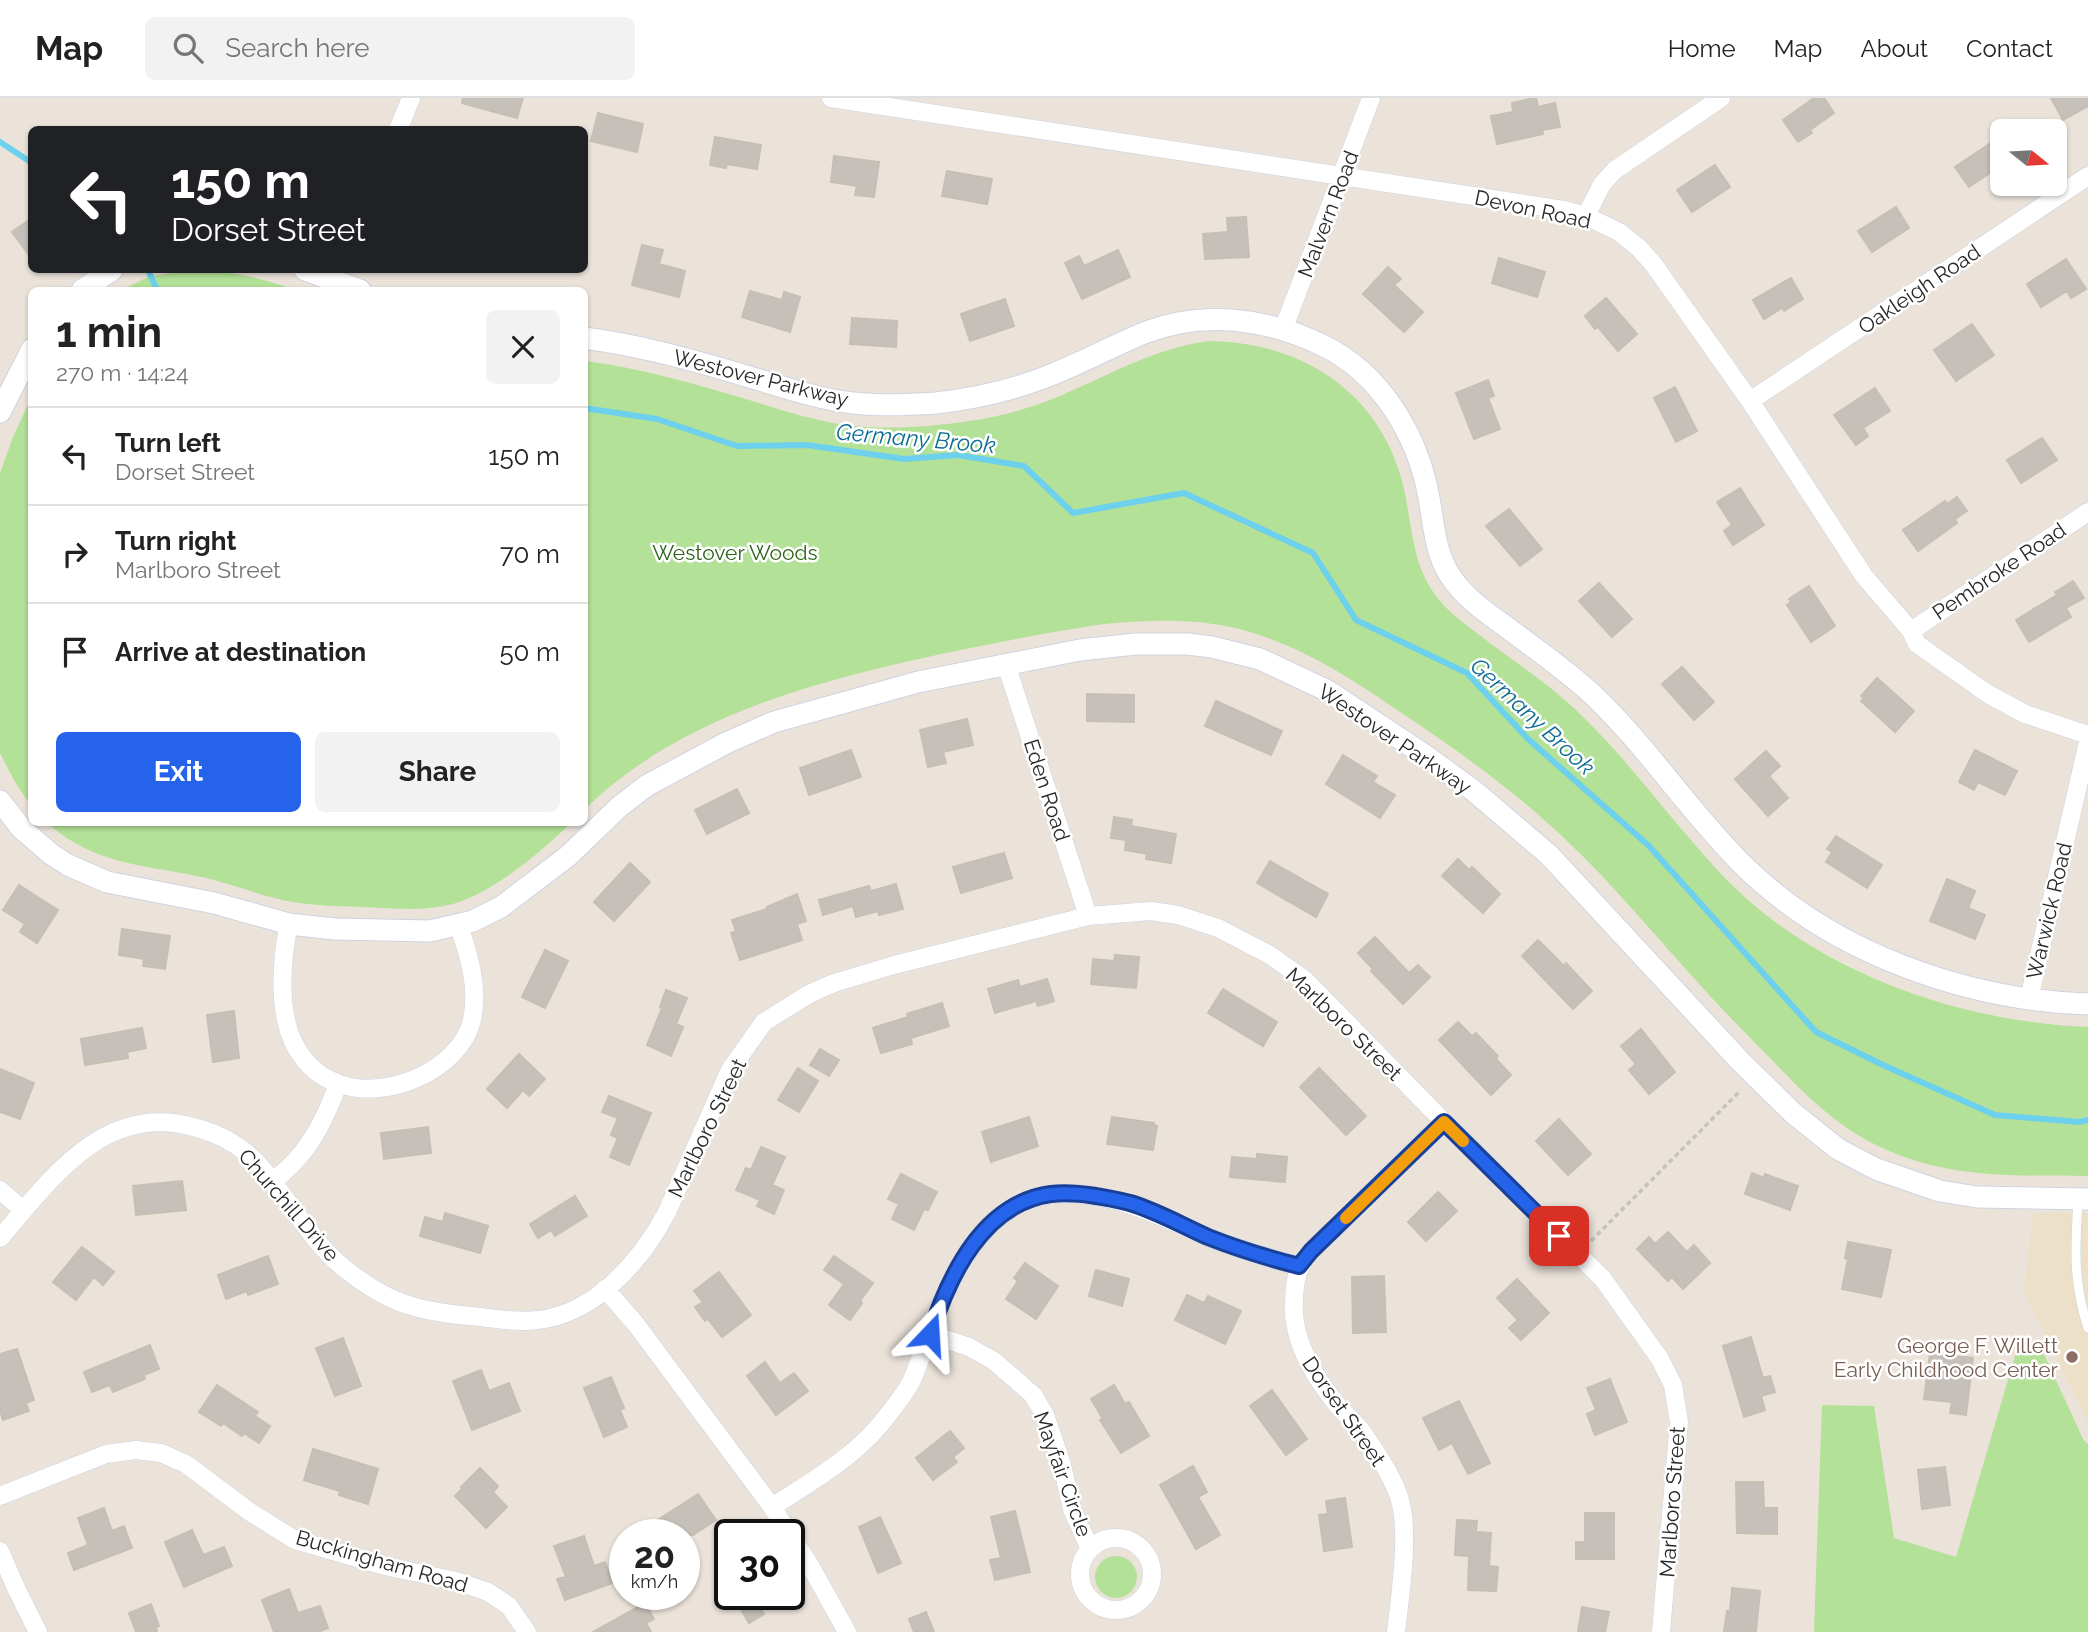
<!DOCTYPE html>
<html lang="en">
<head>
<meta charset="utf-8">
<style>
	:root { --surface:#fff; --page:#f2f2f2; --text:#222; --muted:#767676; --line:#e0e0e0; --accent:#2563eb }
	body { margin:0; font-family:Raleway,sans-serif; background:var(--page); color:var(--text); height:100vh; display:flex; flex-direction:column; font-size:26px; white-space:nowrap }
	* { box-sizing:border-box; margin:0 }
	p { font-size:23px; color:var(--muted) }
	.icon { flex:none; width:38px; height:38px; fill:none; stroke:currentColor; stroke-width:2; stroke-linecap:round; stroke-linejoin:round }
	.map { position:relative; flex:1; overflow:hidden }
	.panel { position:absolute; left:28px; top:189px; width:560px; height:539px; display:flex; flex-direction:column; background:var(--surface); border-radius:10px; box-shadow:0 2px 5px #0004 }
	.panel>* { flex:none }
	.top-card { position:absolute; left:28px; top:28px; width:560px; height:147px; border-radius:10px; box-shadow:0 2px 5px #0004; background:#202124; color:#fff; overflow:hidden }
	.needle { width:46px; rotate:108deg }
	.tools { position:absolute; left:1990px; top:21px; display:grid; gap:14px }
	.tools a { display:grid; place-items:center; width:77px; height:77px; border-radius:10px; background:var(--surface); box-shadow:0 2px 5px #0004; font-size:35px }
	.speed { position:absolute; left:609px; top:1421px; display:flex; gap:14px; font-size:35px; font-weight:700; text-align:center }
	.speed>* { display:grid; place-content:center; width:91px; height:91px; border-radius:50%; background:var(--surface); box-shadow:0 2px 5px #0004; line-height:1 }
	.speed small { font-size:18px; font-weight:400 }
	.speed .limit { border:4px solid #111; border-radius:10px; background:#fff; color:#111 }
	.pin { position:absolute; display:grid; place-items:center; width:60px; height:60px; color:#fff; margin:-30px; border-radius:14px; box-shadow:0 4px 10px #0006 }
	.me { position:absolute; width:77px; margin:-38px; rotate:20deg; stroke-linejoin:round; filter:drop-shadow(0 0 5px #0008) }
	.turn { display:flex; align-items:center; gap:24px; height:147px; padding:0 28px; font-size:32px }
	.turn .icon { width:91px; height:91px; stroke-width:2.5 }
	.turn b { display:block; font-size:49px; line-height:60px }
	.round { display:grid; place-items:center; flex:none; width:74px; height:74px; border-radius:10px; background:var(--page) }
	.summary { display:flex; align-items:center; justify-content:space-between; height:119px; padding:0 28px }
	h1 { font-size:42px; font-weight:700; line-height:52px }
	.cta { display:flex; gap:14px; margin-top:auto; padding:14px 28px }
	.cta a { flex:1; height:80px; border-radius:10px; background:var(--accent); color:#fff; font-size:28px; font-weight:700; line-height:80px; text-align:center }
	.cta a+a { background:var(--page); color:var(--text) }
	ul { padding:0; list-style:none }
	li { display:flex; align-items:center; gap:21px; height:98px; padding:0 28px; border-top:2px solid var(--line) }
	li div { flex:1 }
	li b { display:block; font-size:26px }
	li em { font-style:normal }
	header { display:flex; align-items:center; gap:42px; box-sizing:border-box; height:98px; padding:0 35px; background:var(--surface); border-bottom:2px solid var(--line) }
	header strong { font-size:33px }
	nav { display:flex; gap:38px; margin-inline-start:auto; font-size:24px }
	.search { width:490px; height:63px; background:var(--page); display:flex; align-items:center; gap:18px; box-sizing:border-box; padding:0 24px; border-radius:10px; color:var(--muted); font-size:26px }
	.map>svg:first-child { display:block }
</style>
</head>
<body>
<header>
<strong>Map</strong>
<div class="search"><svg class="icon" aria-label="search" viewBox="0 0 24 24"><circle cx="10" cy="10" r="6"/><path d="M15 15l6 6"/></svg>Search here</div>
<nav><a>Home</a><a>Map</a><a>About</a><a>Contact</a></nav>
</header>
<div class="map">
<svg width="2088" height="1534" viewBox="0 0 2088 1534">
	<rect width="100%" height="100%" fill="#ebe3da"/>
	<path fill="#ede0c9" d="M2033 1115H2088V1325L2024 1194Z"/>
	<path fill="#b3e197" d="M188 172C225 171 261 180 296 192H121L148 179Z
		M1209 243C1302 244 1380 294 1403 387 1412 423 1411 463 1434 495 1446 513 1465 526 1482 539 1513 563 1548 585 1576 612 1631 664 1674 727 1726 781 1817 875 1960 924 2088 929V1078C2007 1077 1943 1082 1868 1043 1831 1023 1801 993 1773 963 1742 932 1712 901 1683 868 1645 826 1608 781 1566 742 1515 693 1456 651 1397 612 1348 578 1297 546 1239 531 1194 520 1149 522 1104 526 1049 534 995 545 941 556 816 583 679 619 585 711V263C641 270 695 286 749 302 781 312 814 323 847 327 887 332 929 329 969 323 998 319 1028 311 1055 300 1108 278 1151 251 1209 243Z
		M31 300V708L15 684 0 655V375L13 339Z
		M47 725H571C542 753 493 795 453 806 424 814 393 810 363 809 340 808 316 808 293 804 264 799 235 787 206 780 145 766 98 769 47 725Z
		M2037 1241 2084 1343 2088 1346V1534H1814L1822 1307 1874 1308 1894 1440 1956 1459 2017 1251Z
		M1095 1479a21 21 0 1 1 42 0a21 21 0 1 1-42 0Z"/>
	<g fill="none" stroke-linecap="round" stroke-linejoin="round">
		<path stroke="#6dd0ec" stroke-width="6" d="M0 44 32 65
			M148 172 157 192
			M584 310 657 321 737 348 807 347 904 361 958 357 1024 368 1073 415 1184 395 1313 455 1356 522 1467 575 1528 641 1648 747 1816 934 1883 967 1995 1017 2079 1024 2088 1022"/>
	</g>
	<path fill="#c6c0ba" stroke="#c6bfb4" stroke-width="2" d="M463 0H523L517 20 462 5Z
		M1534 0H1536L1538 9 1555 5 1560 29 1542 32 1543 36 1497 46 1491 18 1513 14 1512 5Z
		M1814 0H1824L1834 15 1810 32 1812 35 1798 44 1783 22Z
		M2051 0H2088V8L2063 22Z
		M598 15 643 26 637 54 591 43Z
		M715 39 761 47 757 71 727 66 726 70 710 67Z
		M1991 45 2002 62V67L1969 89 1955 69Z
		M834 58 879 64 874 99 855 97 857 88 831 84Z
		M1715 67 1730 89 1692 114 1677 92Z
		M947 73 992 81 987 106 942 98Z
		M1896 109 1909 130 1872 154 1858 133Z
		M1246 119 1249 159 1205 161 1203 136 1228 134 1227 120Z
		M32 120V161L12 134Z
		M642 147 663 152 659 166 685 173 679 199 632 187Z
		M1118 152 1130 179 1082 201 1065 165 1079 158 1084 168Z
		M1499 160 1545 174 1537 199 1492 185Z
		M2066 161 2086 191 2071 200 2067 193 2041 209 2027 186Z
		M1388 169 1401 181 1394 187 1423 214 1404 234 1363 196Z
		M1791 180 1803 201 1784 213 1782 210 1764 221 1753 202Z
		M750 193 782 202 784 194 800 199 790 234 742 219Z
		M1606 200 1637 236 1618 253 1598 229 1595 231 1585 218Z
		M1005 201 1014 228 970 243 961 216Z
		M852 220 897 223 896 249 850 246Z
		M1972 226 1994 257 1956 283 1934 252Z
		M1488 282 1494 298 1488 300 1500 331 1474 341 1456 295Z
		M1675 289 1697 333 1676 344 1654 300Z
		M1875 290 1890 313 1863 330 1868 338 1856 347 1834 317Z
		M2042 340 2057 362 2021 385 2007 362Z
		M1740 390 1764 427 1733 447 1724 433 1732 427 1717 404Z
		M1957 399 1967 413 1955 421 1957 425 1918 453 1903 432 1945 403 1947 406Z
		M1509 411 1542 451 1520 468 1486 428Z
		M2073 483 2084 500 2066 510 2071 519 2029 544 2016 522 2057 497 2055 494Z
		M1599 485 1632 521 1612 539 1579 503Z
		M1809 488 1835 528 1811 544 1787 507 1791 504 1789 501Z
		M1682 569 1714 604 1694 622 1662 586Z
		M1877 580 1914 613 1895 634 1861 603 1864 600 1861 598Z
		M1087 596 1134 597V624L1087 623Z
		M1216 603 1282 633 1271 657 1205 628Z
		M967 621 973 647 943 654 946 665 928 669 920 632Z
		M851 652 861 679 809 697 800 670Z
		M1975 652 2017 673 2005 697 1978 684 1974 692 1959 684Z
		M1766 653 1780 668 1769 678 1788 700 1768 718 1735 681Z
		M1343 657 1377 678 1373 684 1395 697 1380 720 1326 686Z
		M737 691 749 715 707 736 695 712Z
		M1114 719 1132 722 1131 728 1176 736 1171 765 1146 761 1147 756 1125 752 1126 742 1111 740Z
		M1836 738 1882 767 1867 790 1826 764 1832 754 1827 751Z
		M1004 755 1012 780 961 795 953 769Z
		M1458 761 1469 772 1472 769 1500 796 1483 815 1442 778Z
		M1270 763 1328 796 1316 819 1257 785Z
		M630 765 650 784 614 823 594 804Z
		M1947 781 1975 793 1968 810 1985 817 1975 841 1930 823Z
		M896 786 903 811 879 817 878 813 856 819 853 808 823 817 819 802 869 788 871 793Z
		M19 787 58 812 37 845 20 834 25 826 3 812Z
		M797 796 806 823 797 826 802 842 740 862 731 835 736 833 732 822 767 811V809Z
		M122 831 170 838 165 871 143 868 144 861 119 857Z
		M1375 839 1409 875 1418 867 1430 879 1403 906 1371 873 1373 871 1358 855Z
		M1538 842 1564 868 1566 865 1592 893 1573 911 1522 858Z
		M545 852 568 863 545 910 522 899Z
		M1115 857 1139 859 1136 890 1091 886 1093 861 1114 863Z
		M1047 881 1054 903 1038 908 1036 903 995 915 988 891 1018 882 1020 889Z
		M1223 891 1277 924 1263 948 1208 915Z
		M666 892 687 900 676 926 683 929 671 958 647 947 662 910 660 909Z
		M942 905 949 928 911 940 912 946 881 955 873 930 908 919 907 916Z
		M234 913 239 960 213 964 207 917Z
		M1458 924 1472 938 1476 935 1498 958 1496 961 1511 977 1491 997 1439 942Z
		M142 930 146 950 127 954 128 960 85 967 81 941Z
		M1641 931 1675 974 1649 996 1629 972 1636 966 1621 948Z
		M820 951 839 962 829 978 810 967Z
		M519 956 545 981 529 998 523 992 507 1010 487 991Z
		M798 970 818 983 799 1014 778 1002Z
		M1319 970 1366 1018 1346 1037 1300 989Z
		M0 971 34 985 20 1021 0 1014Z
		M609 998 651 1015 629 1067 610 1059 618 1040 611 1037 618 1020 602 1014Z
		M1029 1019 1038 1048 991 1064 982 1034Z
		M1112 1019 1154 1025 1153 1027 1157 1028 1153 1052 1107 1046Z
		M1559 1021 1591 1056 1568 1077 1536 1043Z
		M428 1029 431 1055 384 1061 381 1035Z
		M761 1049 785 1059 772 1087 784 1092 774 1116 757 1108 760 1102 736 1092 746 1070 751 1072Z
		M1257 1056 1287 1059 1285 1084 1230 1079 1232 1059 1257 1061Z
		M1752 1075 1764 1080 1765 1076 1798 1088 1790 1112 1745 1096Z
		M901 1076 937 1094 928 1112 924 1111 914 1132 892 1121 899 1106 888 1101Z
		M182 1083 186 1112 136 1117 133 1088Z
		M1438 1094 1457 1113 1426 1143 1408 1124Z
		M575 1098 587 1118 555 1138 551 1132 538 1140 530 1126Z
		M445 1115 488 1128 480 1155 420 1138 425 1119 443 1124Z
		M1668 1134 1687 1154 1694 1147 1710 1165 1683 1191 1672 1179 1668 1183 1637 1151 1649 1139 1655 1146Z
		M1848 1144 1891 1152 1881 1199 1842 1191 1848 1161 1845 1160Z
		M82 1149 114 1174 103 1187 94 1179 76 1202 53 1184Z
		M268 1158 278 1186 248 1197 247 1193 226 1201 218 1177Z
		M834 1158 873 1185 860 1203 862 1205 850 1222 829 1207 844 1186 824 1172Z
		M1025 1165 1058 1188 1036 1221 1006 1201 1018 1183 1014 1180Z
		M1096 1172 1129 1181 1122 1208 1089 1198Z
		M719 1174 751 1217 722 1239 708 1221 705 1223 695 1209 703 1204 694 1193Z
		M1384 1178 1386 1234 1353 1235 1352 1179Z
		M1517 1181 1549 1215 1521 1242 1509 1230 1518 1222 1497 1200Z
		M1187 1197 1204 1205 1208 1198 1241 1213 1225 1246 1175 1222Z
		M1751 1239 1763 1280 1770 1278 1775 1294 1761 1298 1765 1312 1744 1319 1723 1248Z
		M343 1240 361 1288 335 1298 316 1250Z
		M150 1247 159 1271 144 1277 145 1281 113 1294 110 1287 92 1294 84 1274Z
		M17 1251 34 1302 26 1305 29 1313 3 1322 0 1312V1256Z
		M1930 1255 1973 1260 1966 1317 1950 1315 1952 1304 1924 1301Z
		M765 1264 780 1285 794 1275 808 1293 776 1317 747 1278Z
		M481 1272 489 1293 509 1285 520 1313 472 1332 453 1283Z
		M611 1279 624 1310 620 1312 627 1329 604 1339 584 1290Z
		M1610 1281 1627 1324 1595 1337 1587 1316 1596 1312 1587 1290Z
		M217 1287 258 1314 255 1318 270 1328 259 1345 244 1335 242 1338 223 1325 221 1328 199 1314Z
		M1114 1287 1125 1306 1129 1304 1149 1338 1121 1355 1100 1322 1103 1321 1091 1301Z
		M1272 1292 1307 1341 1286 1357 1250 1308Z
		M1459 1303 1490 1365 1468 1376 1452 1345 1439 1352 1423 1320Z
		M950 1333 964 1350 953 1359 957 1364 933 1382 916 1360Z
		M313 1351 378 1371 368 1406 339 1397 340 1393 304 1382Z
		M1193 1368 1207 1394 1198 1399 1220 1437 1196 1451 1160 1387Z
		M1945 1369 1950 1407 1922 1411 1918 1372Z
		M480 1370 498 1388 493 1394 507 1409 486 1430 455 1398 462 1391 461 1389Z
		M1736 1384H1763L1764 1410H1777V1436L1737 1435Z
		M698 1396 716 1422 693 1437H661L653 1425Z
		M1345 1400 1352 1449 1324 1453 1319 1417 1328 1416 1326 1403Z
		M104 1410 112 1433 124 1428 132 1450 74 1472 68 1455 88 1447 78 1420Z
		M1015 1413 1030 1474 995 1482 990 1462 1001 1460 991 1419Z
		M1585 1415H1614V1461H1576V1444H1585Z
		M880 1419 901 1465 878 1475 859 1429Z
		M1457 1422 1477 1423 1476 1434 1491 1435 1489 1468 1498 1469 1496 1493 1468 1492 1469 1458 1455 1457Z
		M192 1432 203 1457 224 1449 232 1468 184 1489 165 1444Z
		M584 1438 594 1468 605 1464 613 1485 565 1502 557 1481 566 1479 554 1448Z
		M1732 1490 1760 1493 1756 1534H1724L1727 1513H1730Z
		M289 1491 298 1515 320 1508 328 1530 318 1534H274L262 1502Z
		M732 1496H752L764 1516 749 1525Z
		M645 1505 654 1521 646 1525 651 1534H593Z
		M151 1506 159 1528 156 1529 157 1534H136L129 1515Z
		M1582 1509 1609 1514 1605 1534H1578Z
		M926 1514 934 1534H914L909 1521Z"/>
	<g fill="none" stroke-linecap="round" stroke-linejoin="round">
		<g stroke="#cfd3e1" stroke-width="10">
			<path id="service" d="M2078 1102C2075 1150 2073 1183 2088 1230"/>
		</g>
		<g stroke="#cfd3e1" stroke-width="19">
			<path id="minor" d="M831 0 1564 112 1586 118 1619 134 1639 150 1654 167 1750 303 1864 478 1911 533 1917 546 1988 596 2025 616 2088 637
				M398 32 411 0
				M1586 118 1602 86 1615 72 1721 0
				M1283 232 1371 0
				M1750 303 2088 78
				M1911 533 2088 414
				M1006 566 1088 818
				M289 826C281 863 277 918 297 951 306 966 320 979 337 985 384 1004 460 973 472 922 479 890 469 857 459 828
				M2029 901 2088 644
				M271 1084C306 1060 324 1025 338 986
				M0 1092 23 1112
				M0 1140C51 1081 104 1004 193 1029 217 1035 239 1046 256 1064 286 1096 310 1143 344 1170 387 1205 416 1213 470 1218 492 1220 516 1225 538 1222 595 1216 642 1162 667 1114L730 972 764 924 809 896 834 885 894 867 1088 818 1151 813 1178 817 1218 830 1270 857 1305 882 1444 1024 1603 1181 1660 1261 1673 1287 1679 1324 1661 1534
				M605 1191 635 1225 772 1409 811 1469 847 1534
				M930 1236 969 1249 994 1263 1033 1297 1045 1317 1062 1367 1072 1411 1090 1451
				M0 1398 106 1356 136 1352 161 1355 186 1366 250 1414 295 1442 385 1468 456 1483 488 1494 509 1508 527 1534
				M772 1409C817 1380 859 1357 891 1313 898 1303 907 1293 912 1282 922 1259 928 1235 938 1212 965 1150 1000 1090 1077 1096 1125 1099 1165 1121 1208 1139 1238 1151 1268 1160 1299 1168
				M1080 1476a36 36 0 1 1 72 0a36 36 0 1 1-72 0Z
				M0 1453 16 1490 38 1534
				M1396 1534C1400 1498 1411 1429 1398 1396 1390 1374 1374 1351 1360 1331 1353 1323 1345 1316 1338 1308 1314 1279 1291 1241 1294 1202 1295 1179 1297 1171 1311 1153L1444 1024"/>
		</g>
		<g stroke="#cfd3e1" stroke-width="23">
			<path id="tertiary" d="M305 172 360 192
				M82 192 112 172
				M584 240C639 247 693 262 746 278 781 288 816 301 853 305 880 308 908 307 936 305 972 301 1009 293 1043 280 1078 267 1110 249 1144 235 1203 212 1266 220 1322 247 1381 275 1418 338 1429 400 1434 427 1435 456 1451 479 1465 500 1486 514 1505 528 1534 550 1565 571 1592 596 1648 649 1690 715 1745 769 1833 855 1966 902 2088 906
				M0 314 32 251
				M0 703 21 730 51 756 68 767 107 784 214 805 289 826 335 831 430 833 473 823 501 809 568 758 619 709 646 688 726 645 774 624 918 584 1080 552 1135 546H1188L1212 549 1260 561 1328 593 1426 658 1474 693 1549 757 1741 964 1793 1015 1838 1051 1876 1071 1940 1093 1977 1099 2088 1101"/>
		</g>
		<path stroke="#c3c3c3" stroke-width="3.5" stroke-dasharray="5 3.5" stroke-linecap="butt" d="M1591 1143 1741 992"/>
		<use href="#service" stroke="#fff" stroke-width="9"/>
		<use href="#minor" stroke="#fff" stroke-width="18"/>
		<use href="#tertiary" stroke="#fff" stroke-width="21"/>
	</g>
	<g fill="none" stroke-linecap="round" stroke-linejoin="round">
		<g stroke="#184099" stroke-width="18">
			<path id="route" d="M930 1236C949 1178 983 1105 1051 1096 1076 1093 1106 1099 1130 1105 1157 1113 1183 1128 1208 1139 1238 1151 1268 1160 1299 1168L1311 1153 1444 1024 1559 1138"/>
		</g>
		<use href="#route" stroke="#2563eb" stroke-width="12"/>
		<path stroke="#f59e0b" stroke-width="12" d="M1346 1120 1444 1024 1463 1043"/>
	</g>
	<circle fill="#8d6e63" stroke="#fff" stroke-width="2.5" cx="2072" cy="1259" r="7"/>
	<g text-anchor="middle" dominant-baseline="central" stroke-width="5" stroke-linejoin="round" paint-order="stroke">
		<g font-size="21" fill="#282828" stroke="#fff">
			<text transform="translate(1533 111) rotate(12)">Devon Road</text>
			<text transform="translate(1328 116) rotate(-69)">Malvern Road</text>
			<text transform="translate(1919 191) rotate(-34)">Oakleigh Road</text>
			<text transform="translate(761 280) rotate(14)">Westover Parkway</text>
			<text transform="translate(1999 473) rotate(-34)">Pembroke Road</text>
			<text transform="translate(1395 641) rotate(34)">Westover Parkway</text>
			<text transform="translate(1047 692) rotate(72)">Eden Road</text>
			<text transform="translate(2049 813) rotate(-77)">Warwick Road</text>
			<text transform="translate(1344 926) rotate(44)">Marlboro Street</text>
			<text transform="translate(707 1030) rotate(-64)">Marlboro Street</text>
			<text transform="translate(289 1107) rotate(49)">Churchill Drive</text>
			<text transform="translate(1344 1313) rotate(55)">Dorset Street</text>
			<text transform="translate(1063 1376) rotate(70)">Mayfair Circle</text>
			<text transform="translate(1672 1404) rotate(-86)">Marlboro Street</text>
			<text transform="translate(382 1463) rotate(16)">Buckingham Road</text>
		</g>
		<g font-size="21" fill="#2c641a" stroke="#fff">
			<text x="735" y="454">Westover Woods</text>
		</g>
		<g font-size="21" fill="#785e54" stroke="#fff" text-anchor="end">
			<text x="2058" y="1247">George F. Willett<tspan x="2058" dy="24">Early Childhood Center</tspan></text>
		</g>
		<g font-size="23" font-style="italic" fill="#0f6d96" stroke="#fff">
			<text transform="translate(916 340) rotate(5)">Germany Brook</text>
			<text transform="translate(1533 618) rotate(43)">Germany Brook</text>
		</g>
	</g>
</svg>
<div class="tools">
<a><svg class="needle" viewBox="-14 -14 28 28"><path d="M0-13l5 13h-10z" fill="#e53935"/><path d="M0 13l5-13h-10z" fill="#767676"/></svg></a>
</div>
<div class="speed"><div>20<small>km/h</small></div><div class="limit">30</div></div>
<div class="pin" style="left:1559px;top:1138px;background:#d93025"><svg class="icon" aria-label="arrive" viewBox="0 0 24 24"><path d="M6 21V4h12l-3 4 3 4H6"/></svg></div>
<svg class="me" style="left:930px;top:1236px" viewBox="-20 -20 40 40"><path d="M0-17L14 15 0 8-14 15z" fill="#2563eb" stroke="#fff" stroke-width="4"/></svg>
<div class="top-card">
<div class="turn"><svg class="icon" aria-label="left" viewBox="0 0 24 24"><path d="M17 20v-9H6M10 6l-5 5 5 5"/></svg><div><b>150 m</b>Dorset Street</div></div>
</div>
<section class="panel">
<div class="summary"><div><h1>1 min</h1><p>270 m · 14:24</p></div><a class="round"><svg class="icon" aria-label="close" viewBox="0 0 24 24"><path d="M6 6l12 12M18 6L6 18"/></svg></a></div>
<ul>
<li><svg class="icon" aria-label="left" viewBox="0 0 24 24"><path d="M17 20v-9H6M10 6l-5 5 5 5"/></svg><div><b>Turn left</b><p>Dorset Street</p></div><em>150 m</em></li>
<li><svg class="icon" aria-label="right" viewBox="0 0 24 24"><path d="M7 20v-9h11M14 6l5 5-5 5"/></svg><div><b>Turn right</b><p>Marlboro Street</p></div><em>70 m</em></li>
<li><svg class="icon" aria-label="arrive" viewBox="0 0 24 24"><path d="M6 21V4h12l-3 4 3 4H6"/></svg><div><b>Arrive at destination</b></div><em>50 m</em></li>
</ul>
<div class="cta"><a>Exit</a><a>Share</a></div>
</section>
</div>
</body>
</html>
